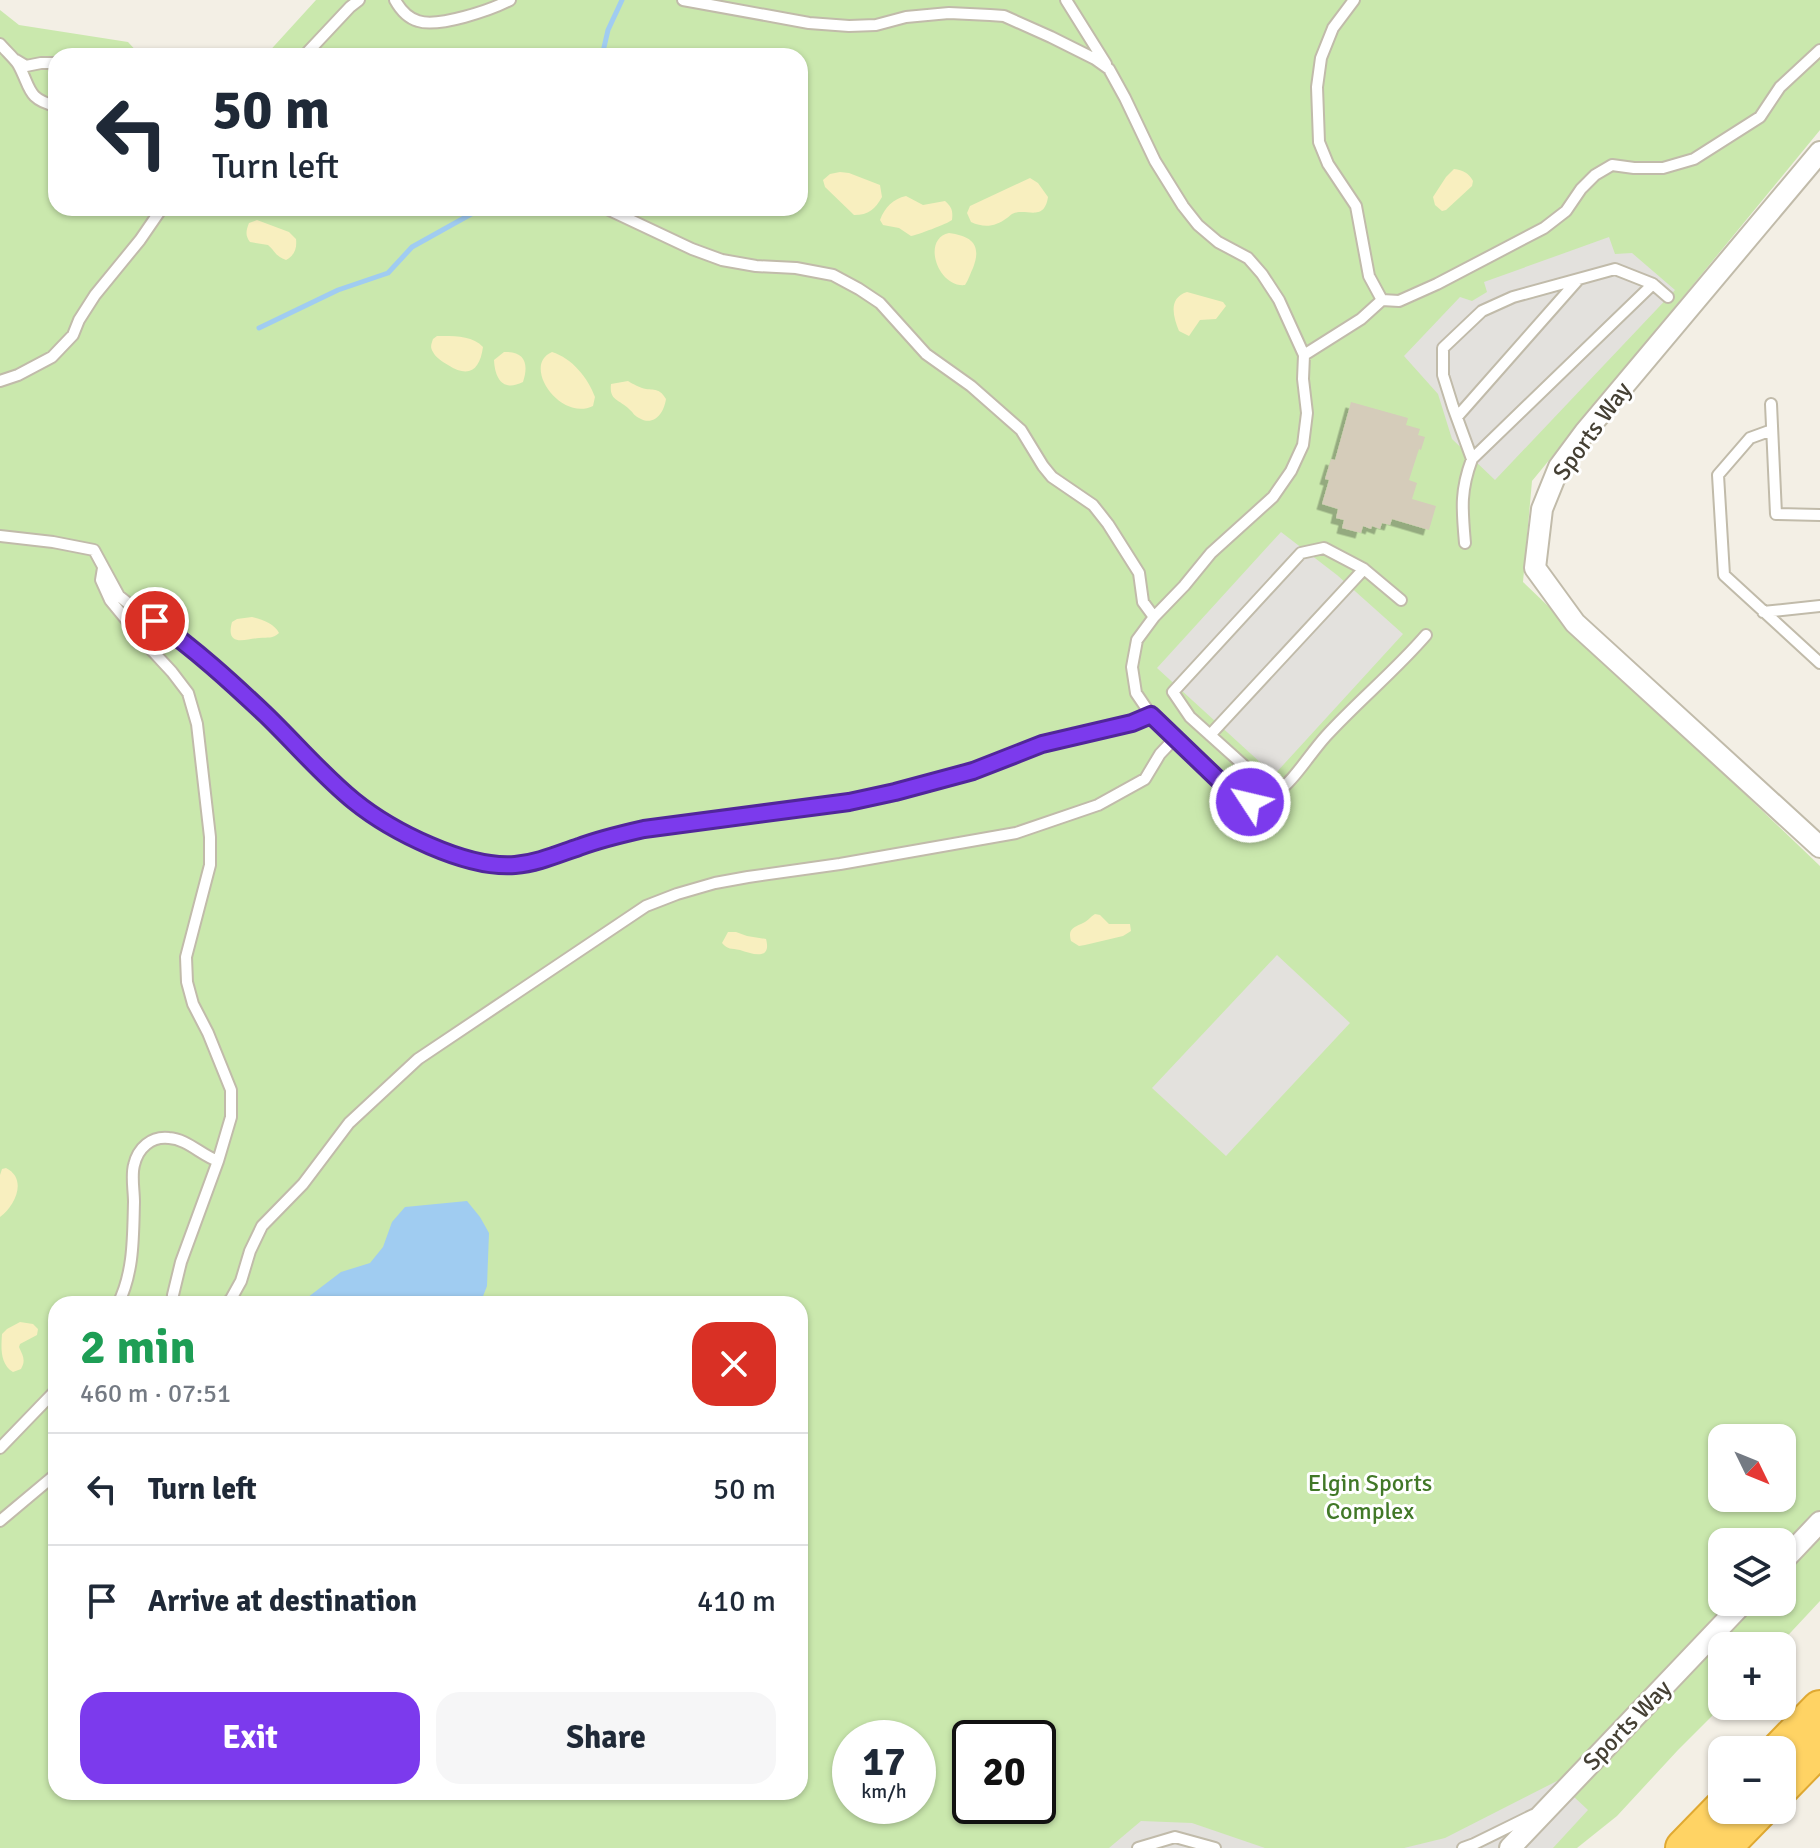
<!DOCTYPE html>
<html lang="en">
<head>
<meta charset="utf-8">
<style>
	:root { --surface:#fff; --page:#f6f6f7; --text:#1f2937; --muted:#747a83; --line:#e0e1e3; --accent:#7c3aed }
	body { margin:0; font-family:Signika,sans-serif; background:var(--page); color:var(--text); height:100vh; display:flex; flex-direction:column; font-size:30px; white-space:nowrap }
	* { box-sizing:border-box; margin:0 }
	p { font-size:26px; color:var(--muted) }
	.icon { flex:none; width:44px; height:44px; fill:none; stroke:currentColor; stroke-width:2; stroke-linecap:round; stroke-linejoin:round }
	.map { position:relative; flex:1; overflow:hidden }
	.panel { position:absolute; left:48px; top:1296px; width:760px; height:504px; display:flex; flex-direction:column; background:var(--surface); border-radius:24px; box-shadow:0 2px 6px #0004 }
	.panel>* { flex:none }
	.hud { position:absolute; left:48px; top:48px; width:760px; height:168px; border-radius:24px; box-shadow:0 2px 6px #0004; background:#fff; color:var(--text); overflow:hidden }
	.needle { width:52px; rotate:133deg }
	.controls { position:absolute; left:1708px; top:1424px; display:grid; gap:16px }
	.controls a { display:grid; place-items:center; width:88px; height:88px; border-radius:16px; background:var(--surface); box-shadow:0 2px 6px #0004; font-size:40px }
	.speed { position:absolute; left:832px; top:1720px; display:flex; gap:16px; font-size:40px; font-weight:700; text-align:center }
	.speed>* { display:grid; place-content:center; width:104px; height:104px; border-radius:50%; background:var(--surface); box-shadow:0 2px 6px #0004; line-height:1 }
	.speed small { font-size:20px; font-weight:400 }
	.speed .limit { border:4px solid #111; border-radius:12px; background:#fff; color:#111 }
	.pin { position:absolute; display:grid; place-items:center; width:68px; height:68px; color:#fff; margin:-34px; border:4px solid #fff; border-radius:50%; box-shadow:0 2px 8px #0007 }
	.me { position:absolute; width:88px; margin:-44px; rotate:305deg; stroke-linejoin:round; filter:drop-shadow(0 0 6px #0008) }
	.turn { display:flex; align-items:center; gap:28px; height:168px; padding:0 32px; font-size:36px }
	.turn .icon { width:104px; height:104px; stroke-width:2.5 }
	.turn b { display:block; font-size:56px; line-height:68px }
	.round { display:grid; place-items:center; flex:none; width:84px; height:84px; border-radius:24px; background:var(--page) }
	.headline { display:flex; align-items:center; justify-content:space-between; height:136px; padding:0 32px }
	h1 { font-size:48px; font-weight:700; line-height:60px; color:#1e9e55 }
	.cta { display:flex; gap:16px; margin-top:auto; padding:16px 32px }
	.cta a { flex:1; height:92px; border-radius:24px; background:var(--accent); color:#fff; font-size:32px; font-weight:700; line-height:92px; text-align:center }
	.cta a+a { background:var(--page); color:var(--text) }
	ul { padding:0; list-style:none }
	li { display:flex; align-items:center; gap:24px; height:112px; padding:0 32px; border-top:2px solid var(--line) }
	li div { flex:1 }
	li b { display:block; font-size:30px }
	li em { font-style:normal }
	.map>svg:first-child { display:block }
</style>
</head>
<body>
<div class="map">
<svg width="1820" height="1848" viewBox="0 0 1820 1848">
	<defs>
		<filter id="shadow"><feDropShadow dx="-5.5" dy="5.5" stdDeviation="0" flood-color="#0004"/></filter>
	</defs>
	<rect width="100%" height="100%" fill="#f3efe5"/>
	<path fill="#cae8ad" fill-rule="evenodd" d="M316 0H1820V130L1532 481 1523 582 1820 866V1601L1778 1646H1722V1706L1678 1750 1617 1816 1577 1848H0V10L19 25 128 42 141 56H56V208H800V56H265ZM56 1304H800V1792H56ZM1722 1438H1782V1498H1722ZM1722 1542H1782V1602H1722ZM850 1738H918V1806H850ZM970 1738H1038V1806H970Z"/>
	<path fill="#f8efbf" d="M1454 169C1463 170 1469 173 1473 181L1472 186 1446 210 1442 211 1435 205 1433 197 1446 177Z
		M840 172 849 173 880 185 882 197C875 209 869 215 854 215L825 187 823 180 830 174Z
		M1030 178 1038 183 1048 197C1044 223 1026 207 1012 214 1010 215 1009 217 1007 218 995 227 984 228 971 222L967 213 970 206Z
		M906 196 923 205 945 201C952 207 953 211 952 220 947 224 917 235 911 236L899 228 883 225 880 220C885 207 893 199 906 196Z
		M257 220 289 232 296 239C297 248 295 255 286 260 275 256 276 252 268 245L250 242C245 235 246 231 249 223Z
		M949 233C972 236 982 245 973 268 970 274 969 279 965 285 938 288 921 239 949 233Z
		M1187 292 1223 302 1226 306 1216 319 1200 320 1189 336 1179 331C1173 316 1168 298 1187 292Z
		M437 336C453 336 472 335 483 347 480 369 470 379 448 365 443 362 435 357 433 352 430 347 431 345 433 339Z
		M504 352C525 351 529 364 523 382 503 392 495 379 494 360Z
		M552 352C572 358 588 378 595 397L593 406C560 422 521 365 552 352Z
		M628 381C633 384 640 388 646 389 656 390 660 389 666 399 664 413 654 427 639 418 632 414 635 414 629 409 619 399 609 401 611 384Z
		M252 617C262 619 275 624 279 633 272 639 269 637 259 638 246 639 225 648 232 622L237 619Z
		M1095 914 1100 915 1109 924H1130L1131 931 1123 936 1085 945 1079 946 1071 941C1068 930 1072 928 1081 924 1087 922 1090 917 1095 914Z
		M728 932H736L747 936 766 939C772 961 752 954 740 950 731 948 728 950 722 943Z
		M6 1168C28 1179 15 1206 0 1217V1175L2 1169Z
		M20 1322 33 1324 38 1329 37 1335 20 1344 19 1347C23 1356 26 1360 21 1369L13 1372C0 1364 1 1348 2 1334L7 1329Z"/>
	<path fill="#e3e1dd" d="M1609 237 1615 254 1632 253 1675 290 1495 480 1452 439 1438 394 1404 356 1460 297 1472 301 1487 292 1484 282Z
		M1281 532 1337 575 1403 634 1274 775 1157 668Z
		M1277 955 1350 1023 1226 1156 1152 1088Z
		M1557 1781 1588 1810 1553 1848H1404L1445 1838Z
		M1141 1821 1192 1823 1265 1848H1109Z"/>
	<path fill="#a0ccf1" d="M467 1201 480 1217 489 1233 487 1286 480 1304H299L341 1272 370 1263 383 1247 392 1222 405 1207Z"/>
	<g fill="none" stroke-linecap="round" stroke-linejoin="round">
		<path stroke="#a0ccf1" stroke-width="5" d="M602 56 608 30 622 0
			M259 328 338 290 388 273 412 247 482 208"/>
	</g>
	<path fill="#d5ccba" filter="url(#shadow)" d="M1351 402 1408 418 1406 425 1420 429 1418 435 1425 437 1421 450 1419 449 1409 480 1417 483 1412 499 1436 506 1429 530 1392 519 1390 525 1382 523 1380 529 1372 526 1371 529 1363 526 1361 533 1342 528 1344 520 1336 518 1338 509 1322 504 1329 480 1325 479 1331 459 1335 460Z"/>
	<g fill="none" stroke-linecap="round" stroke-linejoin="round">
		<g stroke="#c1bbaa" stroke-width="14">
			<path id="service" d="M395 0C400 9 408 18 418 21 438 28 491 10 510 0
				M683 0 809 23 849 26 876 25 906 17 949 13 990 15 1004 16 1051 37 1095 59 1109 69 1125 98 1155 161 1183 206 1198 225 1218 242 1248 258 1262 274 1279 300 1304 355 1303 379 1307 413 1303 445 1291 471 1273 497 1211 553 1184 586 1154 617 1137 640 1132 667 1136 693 1151 715 1225 786 1250 802C1258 801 1267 801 1273 796 1295 780 1308 756 1326 736 1358 701 1395 671 1426 635
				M1066 0 1106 64
				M1354 0 1333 28 1321 58 1317 87 1319 142 1328 164 1356 206 1369 276 1382 300
				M0 44C6 51 13 57 18 64 31 87 26 99 56 106
				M304 56 350 7 359 0
				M16 60 26 66 41 63H56
				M605 208 692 249 722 260 756 266 796 268 833 275 859 289 880 303 926 354 971 386 1021 430 1043 466 1052 477 1093 505 1108 524 1139 573 1143 602 1154 617
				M1304 355 1361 319 1382 300 1399 301 1437 284 1544 228 1566 211 1581 189 1595 175 1612 165 1634 168H1663L1694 159 1760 117 1780 87 1820 50
				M0 381 18 375 52 357 73 335 79 320 95 295 140 240 162 208
				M1771 404 1776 514 1820 515
				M1457 417 1577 281
				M1772 430 1750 438 1718 475 1724 575 1820 663
				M1472 459 1453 407 1443 375V348L1482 311 1513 297 1615 269 1653 284
				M0 536 53 542 94 550 119 596 138 611 155 621 187 643 258 708 354 801 387 823 417 839 453 855 482 863 513 865 543 860 611 836 644 829 849 802 895 792 973 771 1042 744 1132 723 1151 715
				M1465 543C1462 509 1460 491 1472 459L1653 284 1668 297
				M103 568 101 580 110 600 147 645 172 672 188 693 197 724 210 837V865L186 957 187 982 193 1004 208 1033 231 1090V1117L218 1161 181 1262 173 1295 172 1304
				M1763 612 1820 606
				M1210 735 1364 569
				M1249 770 1190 717 1173 692 1301 553 1324 548 1364 569 1401 600
				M118 1304C134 1272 133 1237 134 1202 134 1190 131 1176 134 1165 138 1148 151 1136 169 1138 187 1139 201 1155 218 1161
				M226 1304 231 1299 241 1281 250 1251 262 1226 303 1184 349 1123 418 1059 646 906 677 894 715 883 748 877 840 864 1016 833 1098 805 1145 779 1160 754 1176 737
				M0 1448 56 1390
				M0 1521 56 1474
				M1138 1848 1175 1837 1215 1848
				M1463 1848 1474 1844 1533 1815"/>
		</g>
		<g stroke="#c1bbaa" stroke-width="24">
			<path id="minor" d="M1820 152 1585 432 1559 467 1542 509 1535 568 1575 623 1820 847
				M1782 1562 1820 1522
				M1510 1848 1744 1602"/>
		</g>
		<g stroke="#e0a932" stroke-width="40">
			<path id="motorway" d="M1780 1750 1820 1709
				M1782 1786 1820 1747
				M1684 1848 1722 1809
				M1722 1848 1759 1810"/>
		</g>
		<use href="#service" stroke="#fff" stroke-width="10"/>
		<use href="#minor" stroke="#fff" stroke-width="20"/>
		<use href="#motorway" stroke="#ffd364" stroke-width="36"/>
	</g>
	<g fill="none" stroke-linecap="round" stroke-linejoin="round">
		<g stroke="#51269a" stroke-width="20">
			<path id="route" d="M155 621C195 649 231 682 266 715 295 743 323 776 354 801 391 831 466 869 515 865 538 863 558 854 579 847 600 839 622 834 644 829L849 802 895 792 973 771 1042 744 1132 723 1151 715 1225 786 1250 802"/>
		</g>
		<use href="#route" stroke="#7c3aed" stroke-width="14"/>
	</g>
	<g text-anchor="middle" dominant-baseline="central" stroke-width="6" stroke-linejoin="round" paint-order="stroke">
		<g font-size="24" fill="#454034" stroke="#fff">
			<text transform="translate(1592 431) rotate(-54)">Sports Way</text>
			<text transform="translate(1627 1725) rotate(-46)">Sports Way</text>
		</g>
		<g font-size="24" fill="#417827" stroke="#fff">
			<text x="1370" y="1483">Elgin Sports<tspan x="1370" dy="28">Complex</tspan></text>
		</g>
	</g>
</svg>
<div class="controls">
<a><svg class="needle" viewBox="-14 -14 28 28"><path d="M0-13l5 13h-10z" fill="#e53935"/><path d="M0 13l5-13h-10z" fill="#747a83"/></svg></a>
<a><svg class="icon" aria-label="layers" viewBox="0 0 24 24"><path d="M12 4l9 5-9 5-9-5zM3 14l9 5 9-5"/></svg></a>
<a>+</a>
<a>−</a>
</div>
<div class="speed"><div>17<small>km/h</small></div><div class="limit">20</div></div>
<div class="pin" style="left:155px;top:621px;background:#d93025"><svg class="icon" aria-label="arrive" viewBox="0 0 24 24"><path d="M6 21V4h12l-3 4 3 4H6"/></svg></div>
<svg class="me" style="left:1250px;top:802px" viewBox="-20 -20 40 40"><circle r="17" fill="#7c3aed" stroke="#fff" stroke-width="3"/><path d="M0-11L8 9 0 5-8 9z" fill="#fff"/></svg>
<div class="hud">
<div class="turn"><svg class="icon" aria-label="left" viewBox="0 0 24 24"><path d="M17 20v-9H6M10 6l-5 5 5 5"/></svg><div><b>50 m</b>Turn left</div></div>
</div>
<section class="panel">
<div class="headline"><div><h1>2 min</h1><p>460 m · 07:51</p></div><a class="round" style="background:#d93025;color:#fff"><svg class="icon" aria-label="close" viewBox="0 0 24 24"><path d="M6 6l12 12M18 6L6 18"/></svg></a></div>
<ul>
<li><svg class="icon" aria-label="left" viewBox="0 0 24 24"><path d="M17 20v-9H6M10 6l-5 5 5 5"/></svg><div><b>Turn left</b></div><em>50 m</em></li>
<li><svg class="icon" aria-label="arrive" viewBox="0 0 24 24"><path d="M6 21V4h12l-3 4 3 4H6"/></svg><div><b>Arrive at destination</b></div><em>410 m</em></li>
</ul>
<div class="cta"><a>Exit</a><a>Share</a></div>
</section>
</div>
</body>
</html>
